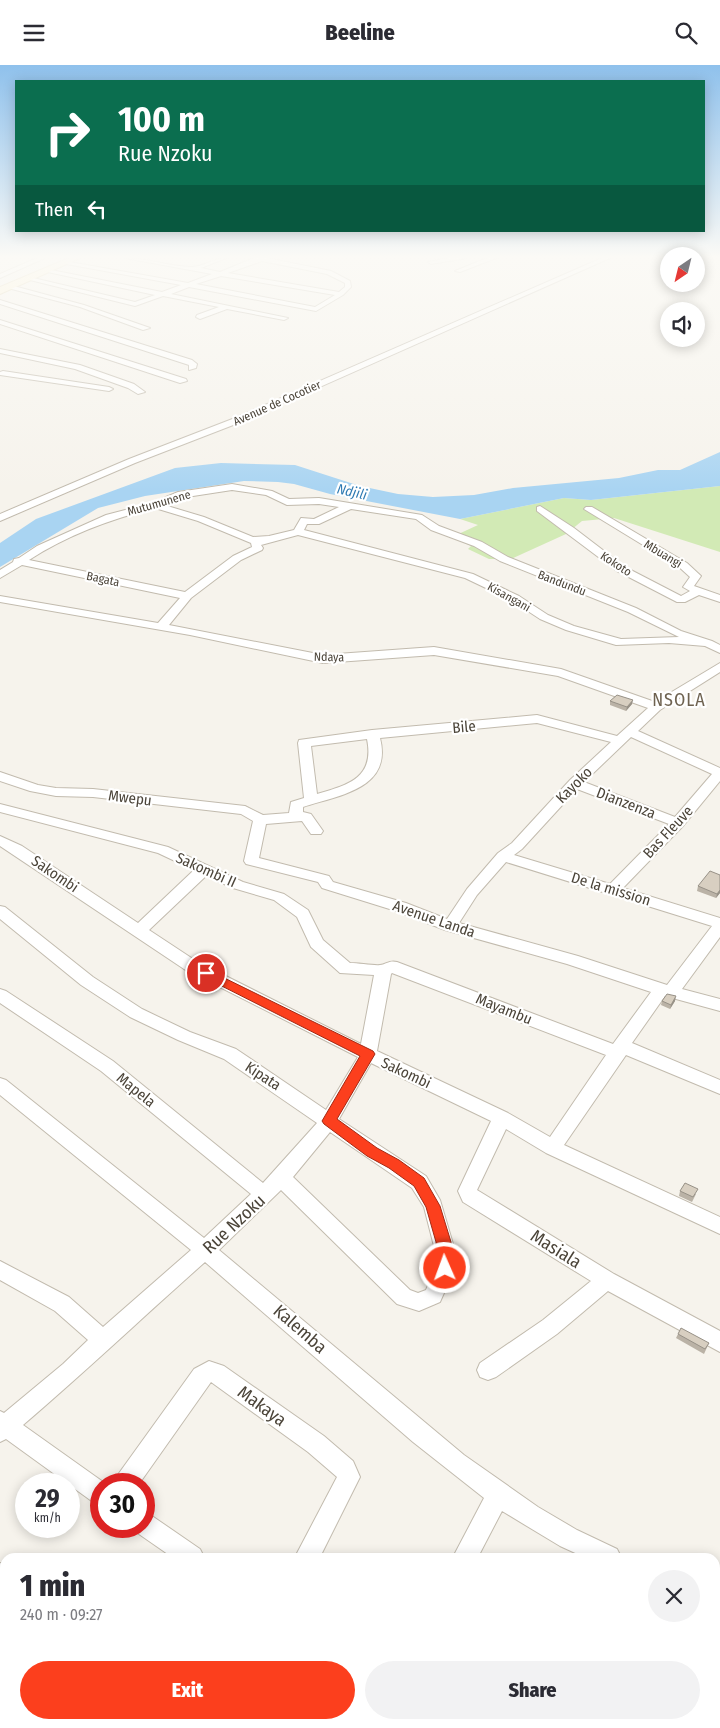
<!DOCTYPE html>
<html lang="en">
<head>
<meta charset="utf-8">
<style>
	:root { --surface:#fff; --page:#f2f2f3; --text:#2b2b33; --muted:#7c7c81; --accent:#fc3f1d }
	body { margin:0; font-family:"Fira Sans Condensed",sans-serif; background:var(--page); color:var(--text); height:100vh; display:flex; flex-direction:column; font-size:19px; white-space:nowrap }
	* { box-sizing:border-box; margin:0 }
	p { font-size:16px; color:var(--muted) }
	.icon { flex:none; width:28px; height:28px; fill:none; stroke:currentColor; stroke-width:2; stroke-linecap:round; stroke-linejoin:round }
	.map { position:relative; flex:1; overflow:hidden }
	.panel { position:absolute; left:0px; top:1488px; width:720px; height:176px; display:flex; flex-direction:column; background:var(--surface); border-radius:15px 15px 0 0; box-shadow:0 2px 12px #0003 }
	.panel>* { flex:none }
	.banner { position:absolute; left:15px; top:15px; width:690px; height:152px; border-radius:0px; box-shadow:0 2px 12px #0003; background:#0b6e4f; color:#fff; overflow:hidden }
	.needle { width:32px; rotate:215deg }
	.fabs { position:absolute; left:660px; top:182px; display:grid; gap:10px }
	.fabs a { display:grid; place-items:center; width:45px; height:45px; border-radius:50%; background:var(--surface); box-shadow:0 2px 12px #0003; font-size:25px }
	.speed { position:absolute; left:15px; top:1408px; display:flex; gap:10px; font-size:25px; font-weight:700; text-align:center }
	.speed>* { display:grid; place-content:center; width:65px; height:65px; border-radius:50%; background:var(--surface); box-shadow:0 2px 12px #0003; line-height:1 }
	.speed small { font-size:12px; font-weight:400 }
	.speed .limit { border:8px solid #d22; background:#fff; color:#111 }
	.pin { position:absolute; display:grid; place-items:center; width:42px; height:42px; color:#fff; margin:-21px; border:2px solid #fff; border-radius:50%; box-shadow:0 1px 5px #0007 }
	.me { position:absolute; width:55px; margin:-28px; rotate:358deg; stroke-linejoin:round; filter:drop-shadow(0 0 4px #0008) }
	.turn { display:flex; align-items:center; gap:18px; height:105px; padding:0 20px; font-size:22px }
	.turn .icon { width:65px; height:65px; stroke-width:2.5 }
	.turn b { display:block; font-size:35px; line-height:42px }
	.then { display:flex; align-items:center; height:48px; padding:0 20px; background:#0003; gap:10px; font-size:19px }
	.round { display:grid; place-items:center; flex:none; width:52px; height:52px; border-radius:26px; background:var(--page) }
	.summary { display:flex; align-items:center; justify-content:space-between; height:85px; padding:0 20px }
	h1 { font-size:30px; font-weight:800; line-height:38px }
	.cta { display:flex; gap:10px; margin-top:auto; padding:10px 20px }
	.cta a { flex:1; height:58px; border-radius:30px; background:var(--accent); color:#fff; font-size:20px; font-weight:800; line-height:58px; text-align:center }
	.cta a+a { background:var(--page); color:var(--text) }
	header { display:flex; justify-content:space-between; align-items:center; height:65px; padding:0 20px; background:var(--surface); font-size:22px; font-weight:800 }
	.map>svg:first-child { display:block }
</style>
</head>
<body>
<header><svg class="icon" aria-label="menu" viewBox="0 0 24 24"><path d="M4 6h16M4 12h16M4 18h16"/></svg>Beeline<svg class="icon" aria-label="search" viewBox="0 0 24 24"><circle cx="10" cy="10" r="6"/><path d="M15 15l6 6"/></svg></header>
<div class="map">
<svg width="720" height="1663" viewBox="0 0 720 1663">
	<rect width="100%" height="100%" fill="#f6f3ec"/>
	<path fill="#d2eab5" d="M720 421V487L614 453 582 456 566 469 511 494H489L468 484 471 481 452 472 478 460 460 454 564 433 591 435Z"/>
	<path fill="#a9d4f2" d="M720 387V421L591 435 564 433 460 454 330 429 294 419 278 417 244 416 145 431 98 443 0 502V478L36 454 175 403 221 398 295 400 360 421 398 429 433 432 474 430 513 423 619 413 658 405H680Z"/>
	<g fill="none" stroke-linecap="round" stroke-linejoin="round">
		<g stroke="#c2bbae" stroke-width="2">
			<path id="street" d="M37 193H45L0 213V209Z
				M125 193C148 193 170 202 192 202 203 202 214 193 226 193L201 203 220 207 254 193H267L331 206 350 216 351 222 343 230 316 246 189 222 171 229 288 253 284 255 227 244 200 254 196 252 197 250 219 242 163 231 135 241 26 214 29 212 135 237 155 230 43 206 46 204 162 227 181 220 61 198 64 196 188 218 212 209ZM262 196 327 209 345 218V222L339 227 228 208ZM221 211 335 230 315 242 196 219Z
				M449 193H467L431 199 428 197Z
				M487 193H496L460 207 455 206Z
				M602 193H610L241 357 135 398 0 456V449L129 394 235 353Z
				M10 220 84 240 150 263 143 265 80 242 8 223V221Z
				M0 235 192 295 197 299 196 303 189 305V300L186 299 0 239Z
				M0 255 186 314 187 316 180 318 0 259Z
				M0 284 80 300 134 319 145 327 138 329 128 323 75 304 0 288Z
				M3 306 109 322 113 324 109 326 0 310V307Z
				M232 419 272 426 289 434 319 433 422 450 439 461 482 477 508 492 636 543 681 566 712 576 720 580V588L705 581 669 578 616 580 566 565 540 554 511 535 465 513 298 470 261 480 263 483 262 485 241 495 191 533 169 560 323 590 434 582 561 604 655 637 720 598V607L660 645 638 666 720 703V716L683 761 623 823 720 853V872L682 924 720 934V946L665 931 632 978 720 1015V1029L626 990 564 1080 720 1152V1169L546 1088 506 1064 477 1125 614 1209 720 1266V1287L608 1226 557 1269 496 1312 488 1315 480 1312 477 1305 480 1298 543 1255 591 1216 463 1137 458 1126 491 1056 371 998 339 1054 426 1111 440 1135 456 1189 455 1203 440 1237 419 1246 397 1239 281 1125 219 1185 464 1390 538 1442 577 1465 617 1484 621 1492H584L560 1481 502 1446 478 1492H453L484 1433 413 1377 205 1197C144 1251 85 1307 23 1360L106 1419H101V1440L93 1437 6 1374 0 1377V1346L4 1348 63 1299 88 1275 55 1246 0 1215V1196L69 1232 103 1262 191 1185 0 1030V1013L6 1015 204 1173 251 1129 101 1006 0 938V924L6 926 113 996 263 1118 317 1058 224 994 178 975 130 952 81 920 0 854V841L5 842 93 912 142 944 190 967 236 984 326 1045 358 992 184 904 0 781V771L22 781 138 858 194 805 158 788 0 747V739L168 782 243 817 284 829 308 845 323 875 350 898C358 898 375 901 380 900 387 899 389 895 397 897L613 979 651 927 567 899 445 865 396 846 322 823 318 817 246 799 244 796 253 756 241 749 93 732 56 731 30 726 0 716V707L38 720 56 723 93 724 245 741 263 750 289 748 291 737 304 733 298 678 299 675 372 665 537 650 617 671 648 643 558 611 434 590 323 598 190 570 0 537V531L158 558 180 533 22 500 0 513V505L13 497 14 494 19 493 37 481 106 450 152 438 178 427ZM232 425 266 430 287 440 319 439 339 442 314 454 301 453 294 465 269 471 253 472 204 452 164 440 180 433ZM155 443 198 456 251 478 252 482 233 491 185 527 29 495C67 470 111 454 155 443ZM351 444 416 454 431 465 474 481 500 496 628 547 679 572 621 574 574 561 548 550 519 531 473 509 304 465 307 459H319ZM537 658 611 677 570 715 512 778 498 788 467 824 447 854 406 838 333 817 329 811 259 793 266 759 302 756 311 769H321L323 766 311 749 303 747V742C339 730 393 724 380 673ZM631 672 712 709 675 752 584 717ZM367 674C375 713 348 720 317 729L311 681ZM577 724 669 759 610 819 514 790 522 784ZM506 797 712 861 667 920 578 891 459 858 477 830ZM206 811 233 823 274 835 297 852 311 882 340 908 374 910 361 979 196 896 149 865ZM392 908 606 990 550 1072 508 1048 377 986 391 909ZM330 1067 412 1123 424 1142 436 1189 435 1203 426 1225 418 1228 410 1225 293 1112Z
				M540 441 574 463 625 502 681 531 690 526 683 522 690 512 679 502 584 444 586 442H592L687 498 701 511 694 521 720 530V537L699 530 685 537H677L617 506 537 446V442Z
				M209 1296 224 1301 324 1371 353 1396 360 1412 320 1492H295L337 1412 308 1387 211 1317 139 1419H114L117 1411 194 1304Z
				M144 1447 152 1451 200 1484 204 1492H172L136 1467 133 1461H144Z
				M0 1498 5 1500V1526L0 1524Z
				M715 1517 720 1519V1543L715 1541Z
				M244 1659H272L274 1663H246Z
				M435 1659H466L468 1663H437Z"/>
		</g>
		<g stroke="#d6c79b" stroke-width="2">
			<path id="secondary" d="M69 193H80L0 229V222Z"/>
		</g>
		<use href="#street" fill="#fff" fill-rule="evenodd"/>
		<use href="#secondary" fill="#fff3cd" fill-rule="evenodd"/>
	</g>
	<path fill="#bab2a6" d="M610 636 632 639 626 646 610 640Z
		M720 810V828L716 833 697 826 698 821Z
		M662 936H675L670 944 661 940Z
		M680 1126 696 1129 692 1137 679 1131Z
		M678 1269 709 1278 704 1289 676 1273Z"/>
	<path fill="#979187" d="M633 635 632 639 626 646 627 642Z
		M720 825V828L716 833 717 829Z
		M676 931 675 936 670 944 671 940Z"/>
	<path fill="#d8cfc1" stroke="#979187" d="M617 630 633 635 627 642 610 636Z
		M710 806 720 810V825L717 829 698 821Z
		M667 929 676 931 671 940 662 936Z
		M685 1118 698 1124 693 1132 680 1126Z
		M681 1263 709 1278 705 1284 678 1269Z"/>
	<linearGradient id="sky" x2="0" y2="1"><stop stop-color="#8fc1ec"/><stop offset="0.45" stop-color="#fbfaf6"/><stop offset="1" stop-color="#fbfaf6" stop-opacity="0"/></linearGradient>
	<rect width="720" height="426" fill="url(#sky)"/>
	<path fill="#fc3f1d" stroke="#a42913" d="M206 904 373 986 375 989 337 1054 377 1083 399 1095 424 1113 440 1141 451 1177 452 1203 450 1208 445 1210 440 1208 437 1203 436 1177 426 1142 414 1121 389 1103 367 1091 324 1059 322 1056 360 991 202 911 200 908 202 905Z"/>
	<g text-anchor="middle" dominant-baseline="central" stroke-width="4.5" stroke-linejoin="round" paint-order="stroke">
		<g font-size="12" fill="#4b4439" stroke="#fff">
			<text transform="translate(277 338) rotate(-24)">Avenue de Cocotier</text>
			<text transform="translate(159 438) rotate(-16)">Mutumunene</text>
			<text transform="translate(663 489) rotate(31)">Mbuangi</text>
			<text transform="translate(616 499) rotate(33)">Kokoto</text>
			<text transform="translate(103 514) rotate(12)">Bagata</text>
			<text transform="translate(562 518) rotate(21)">Bandundu</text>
			<text transform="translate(509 532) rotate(29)">Kisangani</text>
			<text transform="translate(329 592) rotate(1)">Ndaya</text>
		</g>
		<g font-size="14" font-style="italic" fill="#2e7ab2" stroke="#fff">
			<text transform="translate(352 427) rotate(13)">Ndjili</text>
		</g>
		<g font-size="15" fill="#4b4439" stroke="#fff">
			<text transform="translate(464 662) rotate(-5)">Bile</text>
			<text transform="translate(574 720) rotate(-45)">Kayoko</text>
			<text transform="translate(130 733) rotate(7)">Mwepu</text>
			<text transform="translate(626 738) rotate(21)">Dianzenza</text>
			<text transform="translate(668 767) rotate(-47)">Bas Fleuve</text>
			<text transform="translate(206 805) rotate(24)">Sakombi II</text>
			<text transform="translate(55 809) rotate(34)">Sakombi</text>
			<text transform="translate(611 824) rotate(17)">De la mission</text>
			<text transform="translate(434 854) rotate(19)">Avenue Landa</text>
			<text transform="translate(504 944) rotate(22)">Mayambu</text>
			<text transform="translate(406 1008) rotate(25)">Sakombi</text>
			<text transform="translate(263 1011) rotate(33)">Kipata</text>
			<text transform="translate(136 1025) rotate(39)">Mapela</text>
		</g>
		<g font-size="18" letter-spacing="1" fill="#6e6250" stroke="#fff">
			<text x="679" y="635">NSOLA</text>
		</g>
		<g font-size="18" fill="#4b4439" stroke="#fff">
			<text transform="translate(234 1159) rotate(-43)">Rue Nzoku</text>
			<text transform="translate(556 1184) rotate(32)">Masiala</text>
			<text transform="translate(300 1264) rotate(41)">Kalemba</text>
			<text transform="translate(262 1341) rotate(36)">Makaya</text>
		</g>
	</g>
</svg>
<div class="fabs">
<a><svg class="needle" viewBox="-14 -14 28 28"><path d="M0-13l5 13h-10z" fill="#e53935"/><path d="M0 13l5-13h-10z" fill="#7c7c81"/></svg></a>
<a><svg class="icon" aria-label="sound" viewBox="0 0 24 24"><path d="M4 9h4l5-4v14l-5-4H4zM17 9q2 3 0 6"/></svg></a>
</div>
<div class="speed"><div>29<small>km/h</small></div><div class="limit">30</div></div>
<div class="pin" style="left:206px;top:908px;background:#d93025"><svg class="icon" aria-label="arrive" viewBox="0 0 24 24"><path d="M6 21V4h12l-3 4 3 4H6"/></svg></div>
<svg class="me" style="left:445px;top:1203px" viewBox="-20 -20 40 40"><circle r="17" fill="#fc3f1d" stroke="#fff" stroke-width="3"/><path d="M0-11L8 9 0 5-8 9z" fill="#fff"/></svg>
<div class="banner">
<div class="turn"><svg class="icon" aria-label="right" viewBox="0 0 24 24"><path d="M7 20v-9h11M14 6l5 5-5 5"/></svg><div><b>100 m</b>Rue Nzoku</div></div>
<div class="then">Then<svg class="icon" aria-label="left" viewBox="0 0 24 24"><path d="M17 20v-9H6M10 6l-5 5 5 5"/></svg></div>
</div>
<section class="panel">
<div class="summary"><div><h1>1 min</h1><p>240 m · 09:27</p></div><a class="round"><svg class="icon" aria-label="close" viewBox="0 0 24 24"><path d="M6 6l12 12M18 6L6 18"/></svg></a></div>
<div class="cta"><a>Exit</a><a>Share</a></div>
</section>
</div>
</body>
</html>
